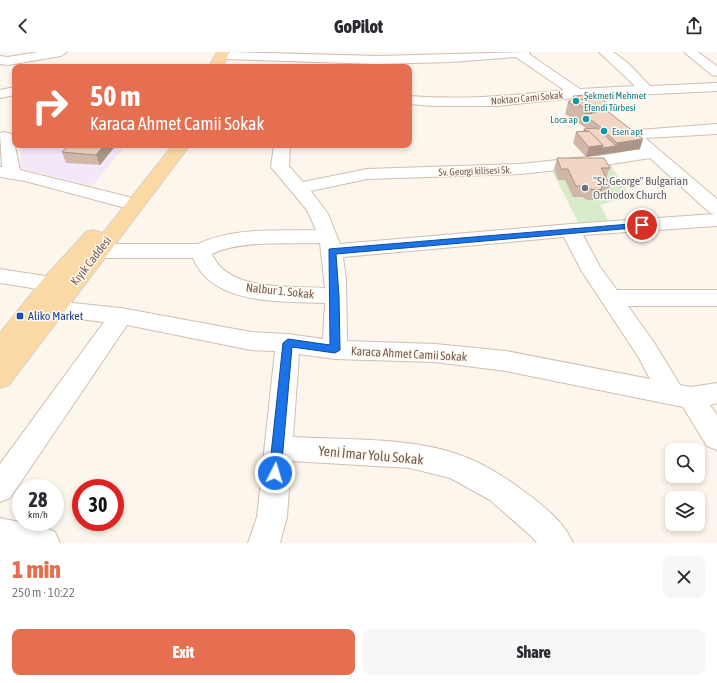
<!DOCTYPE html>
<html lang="en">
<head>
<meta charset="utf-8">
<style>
	:root { --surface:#fff; --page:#f7f7f7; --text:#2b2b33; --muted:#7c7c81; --accent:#e76f51 }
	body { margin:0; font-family:"Asap Condensed",sans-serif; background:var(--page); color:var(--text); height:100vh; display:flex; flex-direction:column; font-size:15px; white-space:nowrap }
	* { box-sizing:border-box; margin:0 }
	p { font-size:13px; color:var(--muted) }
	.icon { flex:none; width:22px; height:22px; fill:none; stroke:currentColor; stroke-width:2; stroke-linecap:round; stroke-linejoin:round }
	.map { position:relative; height:491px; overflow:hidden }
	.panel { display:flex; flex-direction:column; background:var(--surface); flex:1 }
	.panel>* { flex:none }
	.banner { position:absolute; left:12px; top:12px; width:400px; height:84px; border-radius:8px; box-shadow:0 2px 6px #0003; background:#e76f51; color:#fff; overflow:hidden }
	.controls { position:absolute; left:665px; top:391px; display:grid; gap:8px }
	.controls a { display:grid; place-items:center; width:40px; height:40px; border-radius:8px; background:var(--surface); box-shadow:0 2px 6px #0003; font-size:20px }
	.speed { position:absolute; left:12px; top:427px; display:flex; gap:8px; font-size:20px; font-weight:700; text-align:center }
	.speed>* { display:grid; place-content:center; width:52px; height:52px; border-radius:50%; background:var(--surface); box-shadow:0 2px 6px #0003; line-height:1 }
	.speed small { font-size:10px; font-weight:400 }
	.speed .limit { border:6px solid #d22; background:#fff; color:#111 }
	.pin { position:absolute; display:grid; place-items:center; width:34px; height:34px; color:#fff; margin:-17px; border:2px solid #fff; border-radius:50%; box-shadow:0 1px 4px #0007 }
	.me { position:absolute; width:44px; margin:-22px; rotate:5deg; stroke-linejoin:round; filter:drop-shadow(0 0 3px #0008) }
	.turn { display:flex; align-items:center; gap:14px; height:84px; padding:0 12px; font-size:18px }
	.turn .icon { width:52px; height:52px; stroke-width:2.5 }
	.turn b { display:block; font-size:28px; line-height:34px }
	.round { display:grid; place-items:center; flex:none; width:42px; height:42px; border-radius:8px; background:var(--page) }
	.summary { display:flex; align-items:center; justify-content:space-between; height:68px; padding:0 12px }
	h1 { font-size:24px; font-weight:800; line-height:30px; color:var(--accent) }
	.primary-button { display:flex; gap:8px; margin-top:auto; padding:8px 12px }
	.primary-button a { flex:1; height:46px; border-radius:8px; background:var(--accent); color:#fff; font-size:16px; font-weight:800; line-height:46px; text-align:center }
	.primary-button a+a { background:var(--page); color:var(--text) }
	header { display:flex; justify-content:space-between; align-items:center; height:52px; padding:0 12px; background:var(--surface); font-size:18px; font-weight:800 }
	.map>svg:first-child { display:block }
</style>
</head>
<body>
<header><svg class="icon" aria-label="back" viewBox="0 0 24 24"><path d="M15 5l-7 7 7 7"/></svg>GoPilot<svg class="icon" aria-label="share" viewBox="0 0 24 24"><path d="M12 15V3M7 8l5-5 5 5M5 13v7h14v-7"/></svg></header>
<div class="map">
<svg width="717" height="491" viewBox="0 0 717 491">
	<rect width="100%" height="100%" fill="#fdf6ec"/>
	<path fill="#f3e8fa" d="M22 93H126L92 134 20 116Z"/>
	<path fill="#d8ecc9" d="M609 110 630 144 600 153 611 174 581 176 551 117Z"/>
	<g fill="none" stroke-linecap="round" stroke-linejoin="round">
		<g stroke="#d1beb0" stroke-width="2">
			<path id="minor" d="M38 0H67L61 4 8 13 0 12V4L8 5Z
				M231 0 378 4 530 0 529 2 580 37 635 34 599 0H613L628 11 650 34 717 31V39L590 45 588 48 583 49 574 46 497 54H434L409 52V44C462 48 511 44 564 38L516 5 451 10 378 12 226 7 224 4Z
				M684 0H698L717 14V24L712 23Z
				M15 35V43L0 46V38Z
				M717 72V82L645 86 717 147V174L583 183 600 215 617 238H717V254H628L655 292 680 333 691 335 717 331V351L710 353 717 363V398L707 394 683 355 506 319 435 310 335 307 299 302 293 385C344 388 408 385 457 402 484 411 510 428 533 446 549 459 564 471 573 491H537L531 484 490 448 450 426 410 416 291 409 287 465 280 491H248L257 465 275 299 251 298 127 273 10 446 0 450V412L104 270 45 263 42 257 45 251 53 249 121 256 251 280 288 282 323 287 325 251C281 249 213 254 193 206H98L91 204 88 199 91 194 98 192H198C234 175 277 179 316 178L307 158 271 115 274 93H290L289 114 303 130 367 117 520 112 605 103 640 97 634 90 636 87 626 85 624 82 626 79ZM650 106 710 161 715 162 571 172 340 192 328 162 311 139 367 127 520 122 605 113ZM564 185 581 218 639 306 650 327 506 299 435 292 347 289 346 228 343 205ZM320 191 325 236C290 234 228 240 212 202 240 188 288 192 320 191Z
				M5 80 11 82 13 85 20 118 129 145 131 149 129 153 122 155 25 129 0 125V115H2L0 81Z
				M0 217 51 225 59 227 62 232 59 237 51 239 0 231Z
				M0 466 44 475 55 480 60 491H0Z"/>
		</g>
		<g stroke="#dad1cd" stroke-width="2">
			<path id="major" d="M217 0H229L223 15H209Z
				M173 93H190L9 333 0 336V281L43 227 86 180 93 178 100 180 102 182Z"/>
		</g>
		<use href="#minor" fill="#fff" fill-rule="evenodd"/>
		<use href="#major" fill="#fbd9a5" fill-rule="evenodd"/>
	</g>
	<path fill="#d1b7a8" d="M573 44 593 45 608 52 606 58 640 97 586 105 573 91 576 80 583 79 584 77H587L565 62 568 50 572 48Z
		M116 93 100 113 66 111 62 100Z
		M557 106 610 116 606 126 610 133 606 144H600L599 147 596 148H587L582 145H573L565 128H558L554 117Z"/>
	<path fill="#aa9588" d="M608 52 603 68 584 63 586 57Z
		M643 87 640 97 586 105 589 95 603 93 616 94 617 91Z
		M104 93H116L100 113 96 103Z
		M602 136 599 147 596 148 600 138Z"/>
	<path fill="#f3d5c3" stroke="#aa9588" d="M589 42 593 45 574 49 573 53 568 50 578 45 577 44Z
		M573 44H579H577L576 46 575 47Z
		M598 44 608 52 586 57 574 49Z
		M606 58 643 87 617 91 598 73 584 63Z
		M597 76 616 94 602 96 603 93 589 79H585L584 77Z
		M589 79 603 93 589 95 576 80Z
		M69 93H104L96 103 62 100Z
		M557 106H604L610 116H601L610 133H602V136L600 138 591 137 585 134H576L568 117H561Z"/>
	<path fill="#1a73e8" stroke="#114b97" d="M642 171 646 173 645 175 336 202 339 244 340 298 335 301 292 295 281 421 279 425 275 427 271 425 269 421 283 291 288 287 330 293 329 197Z"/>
	<g fill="#0f9aa8" stroke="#fffaf3" stroke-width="1.5">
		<circle cx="576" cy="49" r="4"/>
		<circle cx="586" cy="67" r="4"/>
		<circle cx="604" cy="79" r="4"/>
	</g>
	<circle fill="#6b7280" stroke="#fffaf3" stroke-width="1.5" cx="585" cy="136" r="4"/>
	<rect fill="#1a4fb4" stroke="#fffaf3" stroke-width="1.5" x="16" y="260" width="8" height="8" rx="2"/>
	<g text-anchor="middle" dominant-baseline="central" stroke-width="3" stroke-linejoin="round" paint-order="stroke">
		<g font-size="10" fill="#0d838f" stroke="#fffaf3" text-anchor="start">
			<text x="584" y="43">Şekmeti Mehmet<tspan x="584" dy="12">Efendi Türbesi</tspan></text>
			<text x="578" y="67" text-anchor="end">Loca ap</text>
			<text x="612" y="79">Esen apt</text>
		</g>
		<g font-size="10" fill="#7a5c4d" stroke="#fffaf3">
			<text transform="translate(527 46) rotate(-5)">Noktacı Cami Sokak</text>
			<text transform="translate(475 119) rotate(-2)">Sv. Georgi kilisesi Sk.</text>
		</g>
		<g font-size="12" fill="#5b616d" stroke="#fffaf3" text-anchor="start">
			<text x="593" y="129">"St. George" Bulgarian<tspan x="593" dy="14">Orthodox Church</tspan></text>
		</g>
		<g font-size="12" fill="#7a5c4d" stroke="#fffaf3">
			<text transform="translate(91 209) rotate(-52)">Kıyık Caddesi</text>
			<text transform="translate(280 239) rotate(6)">Nalbur 1. Sokak</text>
			<text transform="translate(409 302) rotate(3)">Karaca Ahmet Camii Sokak</text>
		</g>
		<g font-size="12" fill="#164399" stroke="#fffaf3" text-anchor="start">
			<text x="28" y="264">Aliko Market</text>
		</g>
		<g font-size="14" fill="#7a5c4d" stroke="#fffaf3">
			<text transform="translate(371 403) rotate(5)">Yeni İmar Yolu Sokak</text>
		</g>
	</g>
</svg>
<div class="controls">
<a><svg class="icon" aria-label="search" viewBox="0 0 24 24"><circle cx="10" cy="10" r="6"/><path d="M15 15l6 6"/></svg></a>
<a><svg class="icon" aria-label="layers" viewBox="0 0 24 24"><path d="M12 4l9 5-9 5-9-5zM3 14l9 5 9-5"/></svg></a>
</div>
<div class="speed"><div>28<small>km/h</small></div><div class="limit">30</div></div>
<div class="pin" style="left:642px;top:173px;background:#d93025"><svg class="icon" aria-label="arrive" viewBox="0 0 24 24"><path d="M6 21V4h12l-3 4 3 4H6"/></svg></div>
<svg class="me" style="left:275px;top:421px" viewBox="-20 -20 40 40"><circle r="17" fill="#1a73e8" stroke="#fff" stroke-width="3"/><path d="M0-11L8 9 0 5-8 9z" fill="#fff"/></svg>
<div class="banner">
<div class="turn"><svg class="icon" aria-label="right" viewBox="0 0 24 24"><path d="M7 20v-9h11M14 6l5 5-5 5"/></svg><div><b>50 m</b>Karaca Ahmet Camii Sokak</div></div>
</div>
</div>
<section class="panel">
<div class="summary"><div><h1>1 min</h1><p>250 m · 10:22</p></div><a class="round"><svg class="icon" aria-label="close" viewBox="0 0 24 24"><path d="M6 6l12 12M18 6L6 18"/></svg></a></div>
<div class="primary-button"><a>Exit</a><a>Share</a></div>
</section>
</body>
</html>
